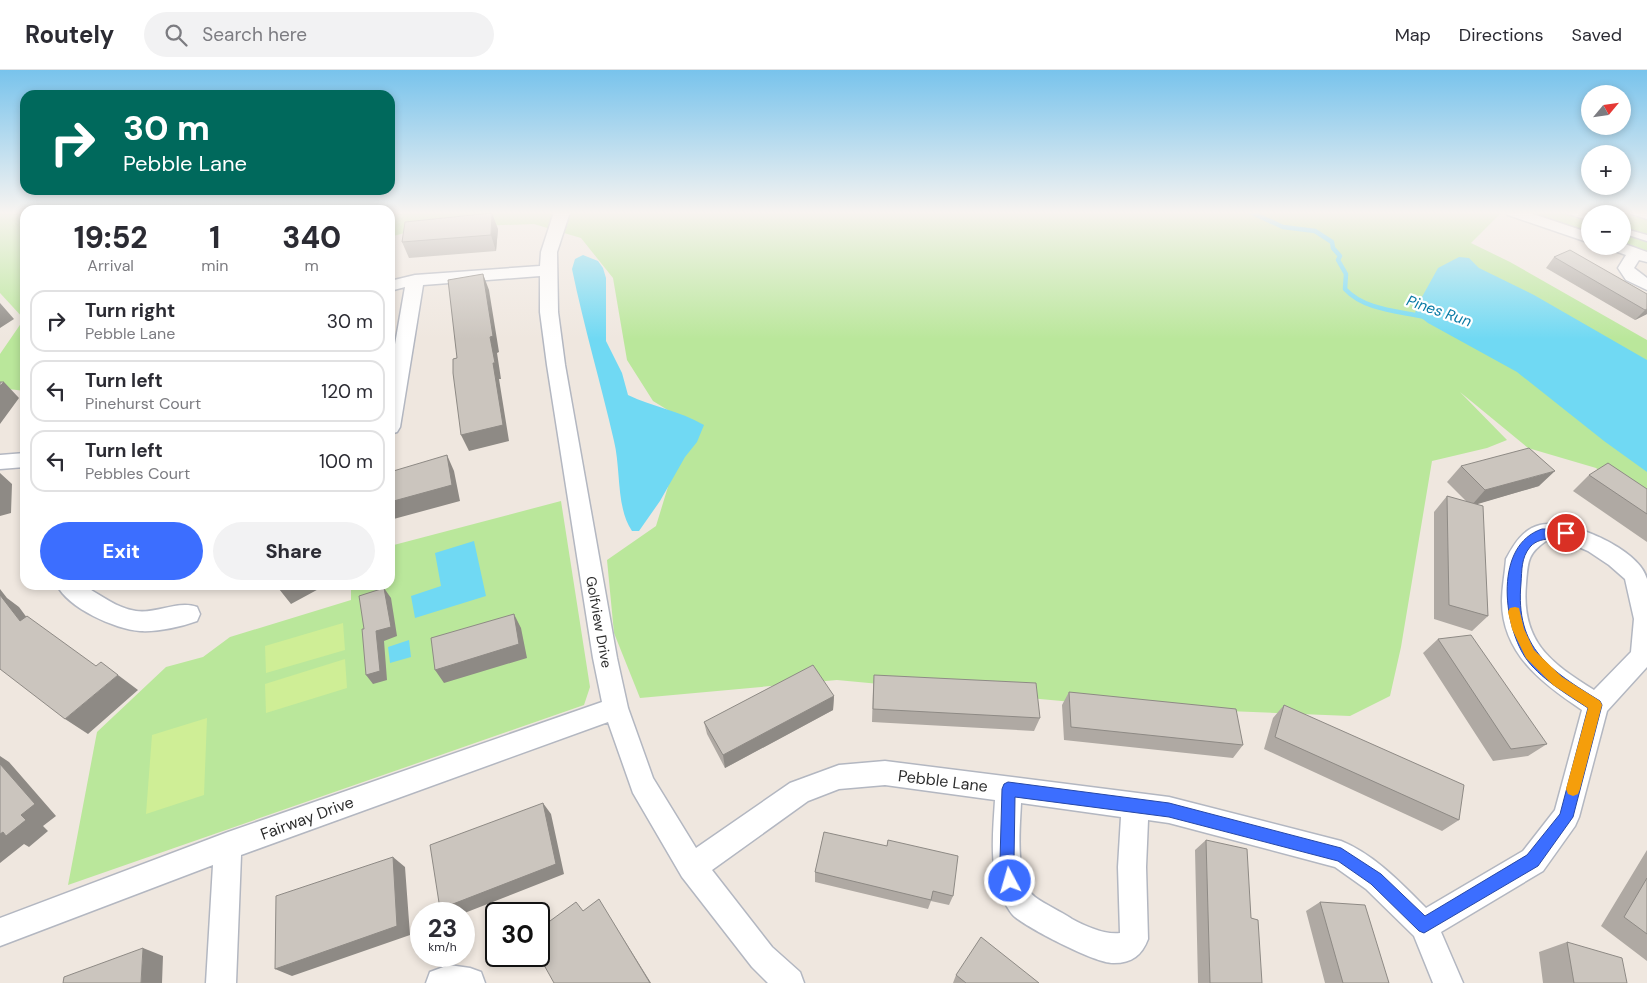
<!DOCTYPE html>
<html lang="en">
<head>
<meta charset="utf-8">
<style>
	:root { --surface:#fff; --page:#f2f2f3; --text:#2b2b33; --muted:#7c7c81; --line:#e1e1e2; --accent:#3c6eff }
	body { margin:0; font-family:"DM Sans",sans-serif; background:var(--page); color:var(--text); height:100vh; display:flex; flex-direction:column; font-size:19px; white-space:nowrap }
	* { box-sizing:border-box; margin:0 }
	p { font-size:16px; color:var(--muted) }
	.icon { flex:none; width:28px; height:28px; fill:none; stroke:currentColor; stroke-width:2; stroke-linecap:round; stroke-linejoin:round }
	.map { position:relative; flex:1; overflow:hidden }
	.sheet { position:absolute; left:20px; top:135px; width:375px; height:385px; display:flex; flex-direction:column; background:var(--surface); border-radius:15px; box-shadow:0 2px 8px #0003 }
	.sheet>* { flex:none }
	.guide { position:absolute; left:20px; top:20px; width:375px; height:105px; border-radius:15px; box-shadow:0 2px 8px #0003; background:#00695c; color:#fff; overflow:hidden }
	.needle { width:32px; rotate:61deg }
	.tools { position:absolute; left:1581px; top:15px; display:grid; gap:10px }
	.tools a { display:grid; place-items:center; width:50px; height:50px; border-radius:50%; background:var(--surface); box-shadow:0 2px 8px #0003; font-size:25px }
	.speed { position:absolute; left:410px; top:832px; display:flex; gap:10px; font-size:25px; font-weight:700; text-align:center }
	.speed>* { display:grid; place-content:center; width:65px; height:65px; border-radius:50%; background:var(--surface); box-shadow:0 2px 8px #0003; line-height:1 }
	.speed small { font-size:12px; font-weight:400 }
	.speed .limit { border:2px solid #111; border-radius:8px; background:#fff; color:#111 }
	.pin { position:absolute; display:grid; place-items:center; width:42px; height:42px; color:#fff; margin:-21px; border:2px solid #fff; border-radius:50%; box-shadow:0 1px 5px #0007 }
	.me { position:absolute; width:55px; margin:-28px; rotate:354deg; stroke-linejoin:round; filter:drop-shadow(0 0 4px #0008) }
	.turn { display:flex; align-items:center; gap:18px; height:105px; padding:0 20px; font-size:22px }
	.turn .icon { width:65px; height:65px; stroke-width:2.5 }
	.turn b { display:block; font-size:35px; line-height:42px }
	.eta { display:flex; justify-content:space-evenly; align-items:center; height:85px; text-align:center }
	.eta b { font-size:30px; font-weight:800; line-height:35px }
	.action { display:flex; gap:10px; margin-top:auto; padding:10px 20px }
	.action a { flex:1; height:58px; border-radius:30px; background:var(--accent); color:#fff; font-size:20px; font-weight:800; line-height:58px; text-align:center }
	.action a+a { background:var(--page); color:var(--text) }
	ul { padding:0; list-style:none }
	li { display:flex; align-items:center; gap:15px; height:62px; margin:0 10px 8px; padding:0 10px; border:2px solid var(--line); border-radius:15px }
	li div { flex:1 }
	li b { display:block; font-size:19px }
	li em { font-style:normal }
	header { display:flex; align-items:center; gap:30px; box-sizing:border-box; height:70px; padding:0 25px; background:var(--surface); border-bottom:1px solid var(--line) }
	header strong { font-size:24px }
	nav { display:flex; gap:28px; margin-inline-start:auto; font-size:18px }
	.search { width:350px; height:45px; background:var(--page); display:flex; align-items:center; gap:12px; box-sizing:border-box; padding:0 18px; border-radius:28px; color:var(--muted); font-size:19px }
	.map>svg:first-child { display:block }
</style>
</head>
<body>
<header>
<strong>Routely</strong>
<div class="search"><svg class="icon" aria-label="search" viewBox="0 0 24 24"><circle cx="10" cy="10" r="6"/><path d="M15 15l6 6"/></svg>Search here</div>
<nav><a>Map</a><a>Directions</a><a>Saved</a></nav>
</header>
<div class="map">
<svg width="1647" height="913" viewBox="0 0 1647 913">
	<rect width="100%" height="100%" fill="#efe7df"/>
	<path fill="#bae79b" d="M0 142H25V321L0 318V284L24 249 0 223Z
		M390 142H1502L1471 173 1510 192 1647 270V438L1596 398 1528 378 1460 322 1507 370 1487 378 1432 391 1401 577 1390 626 1350 646 1126 637 837 610 640 628 614 563 607 490 656 456 674 397 697 358 653 331 627 290 613 208 581 168 534 154 422 158 390 167Z
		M1527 142H1647V181L1623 173 1622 144H1590V162Z
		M561 431 590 617 584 635 68 815 97 662 166 597 203 587 230 567 351 530V515H390V476Z"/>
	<path fill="#cfee96" d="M343 553 345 580 266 603 265 576Z
		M345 589 347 618 266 643 265 614Z
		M207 648 204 725 146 744 152 665Z"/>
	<path fill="#70d9f3" d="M583 185 598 191 603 198 606 208V271L622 303 628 325C653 337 680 341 704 355L697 372 685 387 660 431 639 461H632C616 438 621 399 614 371 601 314 584 257 572 199L575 189Z
		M1459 187 1469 188 1479 198 1534 225 1647 290V402L1604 371 1517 302 1428 253 1415 243 1417 236 1438 198Z
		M474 471 486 526 415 548 411 526 441 516 435 483Z
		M409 570 411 587 390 593 388 577Z"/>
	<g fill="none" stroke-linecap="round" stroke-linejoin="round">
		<path stroke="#70d9f3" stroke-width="4.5" d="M1250 142 1283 157 1315 161 1332 172 1333 178 1340 186 1338 190 1346 204 1345 219C1364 240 1399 241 1425 247"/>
		<g stroke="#b3b7c1" stroke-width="3">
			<path id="lane" d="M1563 142H1574L1590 146V151Z
				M1626 142H1637L1647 144V149Z
				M1622 158 1647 165V171L1622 163Z"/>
		</g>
		<g stroke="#b3b7c1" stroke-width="3">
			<path id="street" d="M554 142H570L557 182 558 242 565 295 617 588 628 638 653 708 696 778 790 713 839 695 885 691 1169 727 1341 771C1375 785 1401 813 1426 838L1523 781 1555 740 1582 640C1543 614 1502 584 1502 531 1502 517 1505 503 1506 489 1514 474 1523 459 1540 455 1568 448 1640 479 1647 509V597L1607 641 1579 747 1575 756 1543 801 1441 862 1463 913H1433L1414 866 1366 819 1335 797 1169 753 1148 750 1146 797 1148 869C1142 885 1132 893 1114 893 1096 894 1030 859 1015 847 1011 844 1008 838 1006 835 988 802 993 765 995 730L885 715 839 719 808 731 712 800 772 877 800 902 804 913H768L752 897 682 807 633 723 608 652 241 785 236 913H206L213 795 0 876V848L228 762 602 632 593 588 547 295 540 242V206L423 215 400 357 397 362 390 364V303L405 217 390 221V211L415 205 540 196 541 182ZM1546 471H1565L1588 481 1609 495 1625 509 1634 549 1631 582 1594 620C1549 592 1521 571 1526 514 1528 492 1527 484 1546 471ZM1021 733 1121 747 1118 797 1120 863C1105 865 1085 856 1072 849 1060 841 1046 835 1035 827 1014 810 1020 758 1021 733Z
				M1505 142H1527L1590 163V173L1508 145Z
				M1622 173 1647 182V192L1639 190 1634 198 1647 208V220L1626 210 1618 198 1626 185 1609 179 1607 176H1622Z
				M25 383V397L0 399V385Z
				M57 515C64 515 77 513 84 516 101 525 116 538 136 541 156 544 178 530 197 537L200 544 197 551C180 557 158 562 140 561 115 559 68 538 57 515Z
				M449 895 470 898 481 902 485 913H426L430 902Z"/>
		</g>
		<use href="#lane" fill="#fff" fill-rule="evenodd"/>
		<use href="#street" fill="#fff" fill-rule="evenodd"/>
	</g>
	<path fill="#afa9a3" d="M498 159 496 181 409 188 402 172Z
		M1554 187 1647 224V244L1635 250 1546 198Z
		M1461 396 1539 416 1476 434 1488 546 1472 561 1434 549V442L1447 426 1467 432 1447 412Z
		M1589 405 1647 419V472L1573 421Z
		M1438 569 1547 674 1528 686 1493 691 1423 583Z
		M874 605 1040 648 1034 661 872 652 873 618Z
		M1069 622 1243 675 1233 688 1064 670 1062 635Z
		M834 626 833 640 725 698 707 664 704 652Z
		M1284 635 1459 750 1442 761 1264 679 1273 648Z
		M824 762 953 826 949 835 931 831 928 839 815 812V802Z
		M1206 770 1262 913H1198L1195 780Z
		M1647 780V891L1601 856Z
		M1320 832 1389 913H1325L1306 841Z
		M1567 872 1627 913H1543L1539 882Z
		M956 905 1039 913H953Z"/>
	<path fill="#8e8a85" d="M492 143 498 159 496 181 491 165Z
		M483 204 489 220 499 282 497 283 501 309H499L509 371 469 381 461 365 493 293Z
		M0 233 14 249 0 258Z
		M1647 239V244L1635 250 1645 240Z
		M4 312 19 328 0 354V316Z
		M447 385 454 401 460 431 390 450V432Z
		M1555 401 1539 416 1471 436 1485 420Z
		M0 403 12 414 11 443 0 446Z
		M287 515H326L291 534 279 519Z
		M384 518 391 528 397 566 384 571 387 610 373 614 366 605 376 561Z
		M0 519 7 528 19 537 42 568 20 551 0 528Z
		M514 544 521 558 527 588 444 613 435 600Z
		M118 605 138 620 88 664 65 649Z
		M834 626 833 640 725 698 723 685Z
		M0 686 9 692 56 746 43 756 48 761 29 777 24 774 0 793Z
		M543 733 551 744 564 804 462 844H446L440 839Z
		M393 787 405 797 410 865 292 906 275 899Z
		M599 829 605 839 651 913H650Z
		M143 878 163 886 162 913H141Z"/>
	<path fill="#cbc5be" stroke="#8e8a85" d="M492 143 491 165 402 172 405 152Z
		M1570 180 1647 224V239L1645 240 1554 187Z
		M483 204 493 266 490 267 495 293H493L503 355 461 365 453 303V289L457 288 448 210Z
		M0 312H4L0 316Z
		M1529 378 1555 401 1485 420 1461 396Z
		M447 385 452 415 390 432V402Z
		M1608 393 1647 419V444L1589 405Z
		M1447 426 1483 436 1488 546 1449 535Z
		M276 515H287L279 519Z
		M384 518 391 557 376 561 380 601 366 605 362 559H364L359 526Z
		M0 525 20 551 27 546 96 596 101 592 118 605 65 649 0 599Z
		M514 544 519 574 435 600 431 568Z
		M1471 565 1547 674 1511 679 1438 569Z
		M813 595 834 626 723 685 704 652Z
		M874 605 1036 613 1040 648 873 639Z
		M1069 622 1236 639 1243 675 1071 657Z
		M1284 635 1464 715 1459 750 1275 667Z
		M0 694 35 734 21 745 26 750 6 766 3 762 0 764Z
		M543 733 556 794 440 839 430 775Z
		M824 762 887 776 888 770 958 786 953 826 933 821 931 830 815 802Z
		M1206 770 1247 779 1251 848 1258 850 1262 913H1210Z
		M393 787 397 856 275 899 276 826Z
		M1647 808V864L1624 847Z
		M599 829 650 913H554L539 886V859L576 832 583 841Z
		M1320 832 1365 835 1389 913H1343Z
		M981 867 1039 913H966L956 905Z
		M1567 872 1622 888 1627 913H1574Z
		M143 878 141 913H63L64 907Z"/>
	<linearGradient id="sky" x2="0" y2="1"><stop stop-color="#78c3ec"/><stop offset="0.53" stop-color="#f8f4f1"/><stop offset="1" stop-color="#f8f4f1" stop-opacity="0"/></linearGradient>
	<rect width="1647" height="269" fill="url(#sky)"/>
	<path fill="#3c6eff" stroke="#2748a6" d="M1542 459H1566L1571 463C1566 473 1542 463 1530 477 1521 488 1522 500 1521 513 1515 579 1550 600 1600 631L1602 635 1573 747 1538 796 1424 863 1419 861 1371 814 1338 791 1169 747 1015 727 1014 790 1017 811 1015 817 1010 819 1004 817 1000 790 1002 719 1004 714 1008 712 1169 733 1341 778 1381 804 1425 846 1527 785 1560 744 1588 638C1568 625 1538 607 1525 587 1503 553 1494 475 1542 459Z"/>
	<path fill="#f59e0b" d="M1515 537 1519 538 1524 559 1534 580 1562 607 1600 631 1602 635 1580 719 1578 724 1573 726 1568 724 1566 719 1588 638 1553 615 1526 588 1512 559 1508 542 1510 538Z"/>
	<g text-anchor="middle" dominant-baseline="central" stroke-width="4.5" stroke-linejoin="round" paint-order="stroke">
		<g font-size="14" fill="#2d2d2d" stroke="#fff">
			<text transform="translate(599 552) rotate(80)">Golfview Drive</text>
		</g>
		<g font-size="15" font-style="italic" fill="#097aa5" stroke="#fff">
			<text transform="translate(1439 241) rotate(19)">Pines Run</text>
		</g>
		<g font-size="16" fill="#2d2d2d" stroke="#fff">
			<text transform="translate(943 711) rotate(7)">Pebble Lane</text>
			<text transform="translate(307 748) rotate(-20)">Fairway Drive</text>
		</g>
	</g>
</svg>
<div class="tools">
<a><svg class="needle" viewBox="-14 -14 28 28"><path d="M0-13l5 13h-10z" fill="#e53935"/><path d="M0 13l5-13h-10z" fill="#7c7c81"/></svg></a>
<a>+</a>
<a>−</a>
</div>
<div class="speed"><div>23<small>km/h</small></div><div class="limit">30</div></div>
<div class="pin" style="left:1566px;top:463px;background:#d93025"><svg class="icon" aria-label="arrive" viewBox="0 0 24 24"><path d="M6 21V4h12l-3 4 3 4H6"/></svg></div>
<svg class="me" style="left:1010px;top:811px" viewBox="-20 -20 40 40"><circle r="17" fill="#3c6eff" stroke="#fff" stroke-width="3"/><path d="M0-11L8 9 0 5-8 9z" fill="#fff"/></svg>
<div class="guide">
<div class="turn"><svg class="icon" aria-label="right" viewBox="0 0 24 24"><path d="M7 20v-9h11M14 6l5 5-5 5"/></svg><div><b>30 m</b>Pebble Lane</div></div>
</div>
<section class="sheet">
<div class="eta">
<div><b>19:52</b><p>Arrival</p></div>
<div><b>1</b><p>min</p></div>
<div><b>340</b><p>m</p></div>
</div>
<ul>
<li><svg class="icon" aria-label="right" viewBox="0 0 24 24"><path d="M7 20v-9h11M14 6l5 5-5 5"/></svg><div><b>Turn right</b><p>Pebble Lane</p></div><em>30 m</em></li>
<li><svg class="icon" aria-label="left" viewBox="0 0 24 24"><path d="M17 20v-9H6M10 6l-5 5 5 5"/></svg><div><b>Turn left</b><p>Pinehurst Court</p></div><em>120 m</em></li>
<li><svg class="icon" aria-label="left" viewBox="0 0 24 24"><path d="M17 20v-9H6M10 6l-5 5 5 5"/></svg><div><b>Turn left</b><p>Pebbles Court</p></div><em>100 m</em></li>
</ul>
<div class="action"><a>Exit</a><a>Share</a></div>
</section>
</div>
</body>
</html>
